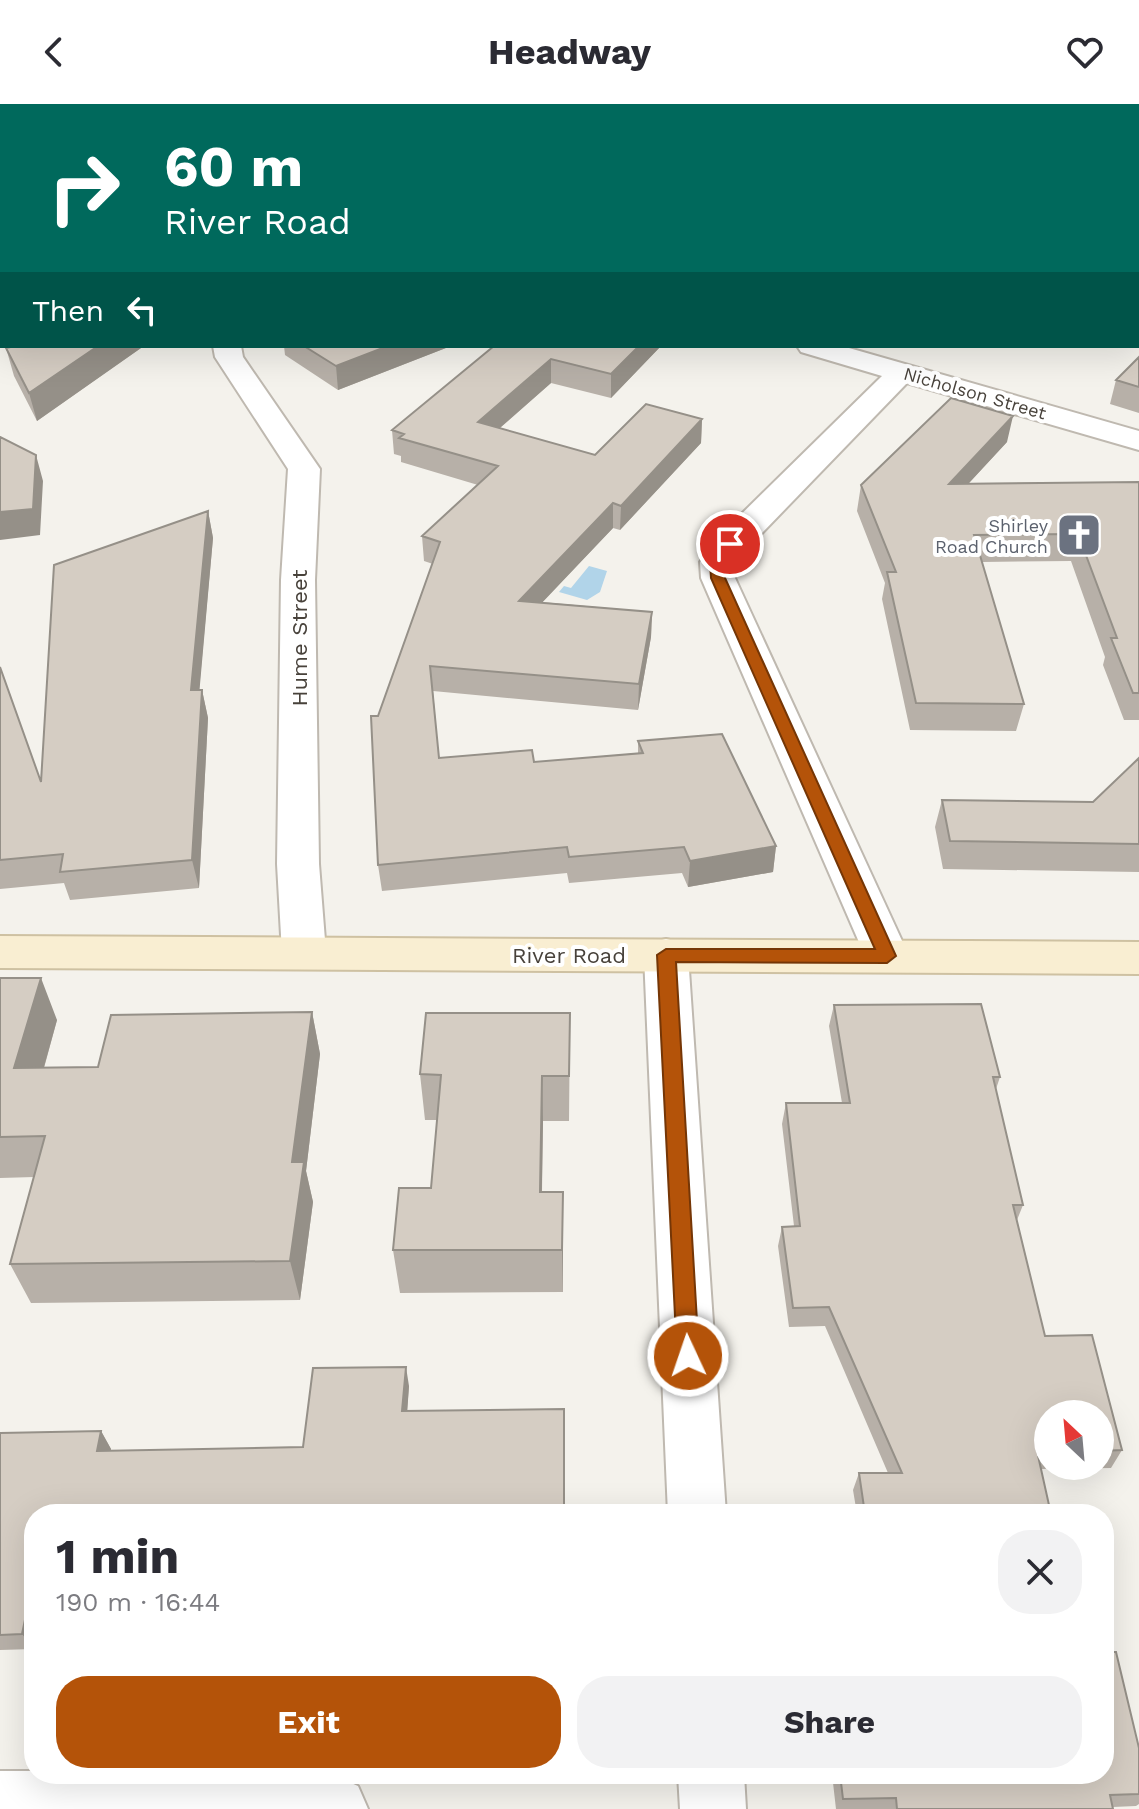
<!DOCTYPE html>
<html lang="en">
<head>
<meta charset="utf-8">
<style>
	:root { --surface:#fff; --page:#f2f2f3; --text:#2b2b33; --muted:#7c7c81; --accent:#b45309 }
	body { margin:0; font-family:"Work Sans",sans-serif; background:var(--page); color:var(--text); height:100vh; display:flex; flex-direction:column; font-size:30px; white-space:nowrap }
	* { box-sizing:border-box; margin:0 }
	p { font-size:26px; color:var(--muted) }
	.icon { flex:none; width:44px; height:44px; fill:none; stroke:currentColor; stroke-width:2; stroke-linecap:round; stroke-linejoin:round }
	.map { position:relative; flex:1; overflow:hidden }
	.drawer { position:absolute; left:24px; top:1400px; width:1090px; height:280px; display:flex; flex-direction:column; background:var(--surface); border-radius:32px; box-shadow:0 8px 32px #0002 }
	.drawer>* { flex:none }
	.top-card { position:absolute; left:0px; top:0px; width:1140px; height:244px; box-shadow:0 8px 32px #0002; background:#00695c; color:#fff; overflow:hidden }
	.needle { width:52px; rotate:334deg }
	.tools { position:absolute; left:1034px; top:1296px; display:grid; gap:16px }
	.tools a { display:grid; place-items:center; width:80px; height:80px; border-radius:50%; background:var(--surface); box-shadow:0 8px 32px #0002; font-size:40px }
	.pin { position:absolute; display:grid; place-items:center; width:68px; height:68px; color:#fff; margin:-34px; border:4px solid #fff; border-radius:50%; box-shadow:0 2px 8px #0007 }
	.me { position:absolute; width:88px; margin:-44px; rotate:357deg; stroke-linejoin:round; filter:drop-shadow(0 0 6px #0008) }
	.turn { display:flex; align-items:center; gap:28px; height:168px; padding:0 32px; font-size:36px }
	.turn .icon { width:104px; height:104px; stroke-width:2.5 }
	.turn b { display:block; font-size:56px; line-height:68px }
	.then { display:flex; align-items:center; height:76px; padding:0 32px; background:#0003; gap:16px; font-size:30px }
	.round { display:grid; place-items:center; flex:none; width:84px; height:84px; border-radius:32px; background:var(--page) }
	.headline { display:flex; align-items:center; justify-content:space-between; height:136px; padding:0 32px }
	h1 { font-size:48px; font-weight:700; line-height:60px }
	.cta { display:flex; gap:16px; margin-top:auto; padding:16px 32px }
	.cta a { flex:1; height:92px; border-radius:32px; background:var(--accent); color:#fff; font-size:32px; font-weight:700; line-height:92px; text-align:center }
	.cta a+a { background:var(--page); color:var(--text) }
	header { display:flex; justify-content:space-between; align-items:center; height:104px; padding:0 32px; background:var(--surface); font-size:36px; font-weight:700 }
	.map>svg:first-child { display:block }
</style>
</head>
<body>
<header><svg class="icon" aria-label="back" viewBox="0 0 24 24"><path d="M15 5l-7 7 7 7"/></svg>Headway<svg class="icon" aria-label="heart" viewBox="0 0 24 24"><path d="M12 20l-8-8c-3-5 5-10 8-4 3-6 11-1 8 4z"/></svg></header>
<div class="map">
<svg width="1139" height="1705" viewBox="0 0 1139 1705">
	<rect width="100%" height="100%" fill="#f4f2ec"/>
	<path fill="#b1d4e9" d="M589 462 607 467 600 488 587 496 559 488 564 482 571 484Z"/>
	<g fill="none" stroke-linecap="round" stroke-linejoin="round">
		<g stroke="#bfb9b0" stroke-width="4">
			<path id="street" d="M534 0H558L533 2Z
				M213 242H241L243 253 320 365 315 476 319 760 326 849 320 861 304 865 288 861 282 849 277 760 281 476 288 365 215 253Z
				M797 242H842L1139 327V346L907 279 734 458 735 474 909 852 903 864 887 868 871 864 865 852 701 474 700 458 718 433 882 272 801 248Z
				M666 835 682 839 688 851 726 1410H668L644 851 650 839Z
				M0 1667H34V1670L335 1672 358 1682 368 1705H0Z
				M678 1670H744L746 1705H680Z"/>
		</g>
		<g stroke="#cec1a2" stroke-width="4">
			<path id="secondary" d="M0 832 1139 838V870L0 864Z"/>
		</g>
		<g stroke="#d6b778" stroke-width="4">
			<path id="primary" d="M505 0H538L539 2H507Z"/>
		</g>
		<use href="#street" fill="#fff" fill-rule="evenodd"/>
		<use href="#secondary" fill="#f9eed2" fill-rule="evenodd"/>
		<use href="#primary" fill="#f3dba7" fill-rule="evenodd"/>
	</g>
	<path fill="#b7b0a8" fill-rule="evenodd" d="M0 0 2 2V137H0Z
		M1139 0V205H1138Z
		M15 242H141V244L37 317 14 272 6 244Z
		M284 242H451L338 286 285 251Z
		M494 242H661L611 294 551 279 500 324 595 351 702 315 701 339 620 426 613 424 542 498 652 508 651 533 638 606 433 587 439 654 534 658 638 649V637L776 742 773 768 688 783 682 769 569 779 567 769 382 787 378 761V612L433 460 424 457 422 432 478 381 401 358V352L394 350 392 326Z
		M1139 253V309L1110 300 1116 276Z
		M1007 338 969 379 1139 378V616H1124L1103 561 1105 553 1071 457 982 458 1024 600 1016 627 910 626 882 495 885 479 857 407 861 381Z
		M208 407 213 434 199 586H202L208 614 199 784 70 796 64 779 0 785V563L41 678Z
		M1139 654V768L943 765 935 723 942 696 1093 698Z
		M0 874 57 916 44 964 98 963 312 908 320 950 306 1067 313 1098 300 1196 31 1199 10 1160 34 1073 0 1074Z
		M981 900 1000 973 996 985 1023 1101 1017 1116 1045 1232 1092 1231 1122 1346 1111 1364 1041 1365 1051 1410H857L853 1386 859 1369H888L825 1222 789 1223 778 1142 782 1123 794 1122 782 1020 786 999H842L829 922 834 901ZM1048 1310H1100V1362H1048Z
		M570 909 569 1017H543L542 1088H563V1188L400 1189 393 1146 431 1084 437 1016H425L420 970Z
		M409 1282 407 1307 564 1305 34 1410V1545L0 1546V1329L101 1327 111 1345 110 1347 303 1343Z
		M1139 1644V1700L1136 1702 1113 1703V1705H836L832 1670H1104Z"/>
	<path fill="#959088" d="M98 242H141V244L37 317 29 289Z
		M388 242H451L338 286 336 262Z
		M639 242H661L611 294V270Z
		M551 255V279L479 342 478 318Z
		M1013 312 1007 338 944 406 949 380Z
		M702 315 701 339 620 426 621 402Z
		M36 351 43 377 40 431 0 436V408Z
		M613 399V424L520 522 519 497Z
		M208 407 213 434 197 614 191 586Z
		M652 508 651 533 638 606 639 580Z
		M202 586 208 614 199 784 192 756Z
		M776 742 773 768 688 783 690 757Z
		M41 874 57 916 32 1006 14 964Z
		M312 908 320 950 306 1067 313 1098 300 1196 290 1157 292 1058Z
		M542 972 543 1017 541 1132 540 1088Z
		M563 1088V1188L562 1146Z
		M406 1263 409 1282 406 1325 402 1307Z
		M101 1327 111 1345 107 1364 97 1347Z
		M26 1511 34 1521V1545L22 1530Z"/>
	<path fill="#d5cdc3" stroke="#959088" stroke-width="2" d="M0 0H507L517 2H2V117L0 116Z
		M563 0H1139V181L1138 2H560Z
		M15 242H98L29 289 6 244Z
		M304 242H388L336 262Z
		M494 242H639L611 270 551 255 478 318 595 351 646 300 702 315 621 402 613 399 519 497 652 508 639 580 430 562 439 654 532 646 534 658 643 649 638 637 722 630 776 742 690 757 684 743 569 753 567 743 378 761 371 612H378L440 438 422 432 498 362 399 334 404 330 392 326Z
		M1139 253V283L1116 276Z
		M951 294 1013 312 949 380 1139 378V589H1133L1111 534H1117L1078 430 974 431 1024 600 916 599 887 468H896L861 381Z
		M0 333 36 351 33 405 0 408Z
		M208 407 191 586H202L192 756 60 768 63 750 0 756V563L41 678 54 461Z
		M1139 654V740L950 737 942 696 1093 698Z
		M0 874H41L14 964 98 963 111 911 312 908 292 1058H304L290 1157 10 1160 45 1032 0 1033Z
		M981 900 1000 973H993L1023 1101H1013L1045 1232 1092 1231 1122 1346 1100 1347V1310H1048V1347H1037L1051 1410H865L859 1369H902L829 1203 793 1204 782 1123 800 1122 786 999H850L834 901Z
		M426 909H570L569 972H542L540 1088H563L562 1146H393L399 1084H431L441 971 420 970Z
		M406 1263 402 1307 564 1305V1410H34V1511H26L22 1530 0 1531V1329L101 1327 97 1347 303 1343 313 1264Z
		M1104 1548H1116L1139 1644V1690L1110 1691 1113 1705H897L896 1694 843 1695 840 1670H1104Z"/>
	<path fill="#b45309" stroke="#753606" stroke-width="2" d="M730 436 736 440 724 458 725 474 896 852 887 859 676 858 699 1252 696 1259 688 1262 680 1259 677 1252 657 851 666 845H875L711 474 710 458 725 437Z"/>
	<defs>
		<g id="church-square" transform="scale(2.3)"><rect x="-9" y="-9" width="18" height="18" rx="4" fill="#6b7280" stroke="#fff"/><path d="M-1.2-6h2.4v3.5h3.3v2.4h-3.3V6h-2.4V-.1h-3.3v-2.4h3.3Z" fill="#fff"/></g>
	</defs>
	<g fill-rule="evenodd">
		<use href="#church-square" x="1079" y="431"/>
	</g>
	<g text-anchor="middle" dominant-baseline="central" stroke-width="8" stroke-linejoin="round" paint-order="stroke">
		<g font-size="18" fill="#48423b" stroke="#fff">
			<text transform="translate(975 289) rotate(16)">Nicholson Street</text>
		</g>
		<g font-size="18" fill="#5b616d" stroke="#fff" text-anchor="end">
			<text x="1048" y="421">Shirley<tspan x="1048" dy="21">Road Church</tspan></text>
		</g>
		<g font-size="22" fill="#48423b" stroke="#fff">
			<text transform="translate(299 534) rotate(-90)">Hume Street</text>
			<text x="569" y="851">River Road</text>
		</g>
	</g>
</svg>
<div class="tools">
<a><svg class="needle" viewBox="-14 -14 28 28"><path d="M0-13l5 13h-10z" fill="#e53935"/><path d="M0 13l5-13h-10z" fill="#7c7c81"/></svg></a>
</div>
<div class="pin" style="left:730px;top:440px;background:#d93025"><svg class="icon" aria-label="arrive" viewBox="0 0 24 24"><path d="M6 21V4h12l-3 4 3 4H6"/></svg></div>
<svg class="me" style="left:688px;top:1252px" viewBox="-20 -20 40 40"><circle r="17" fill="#b45309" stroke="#fff" stroke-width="3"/><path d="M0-11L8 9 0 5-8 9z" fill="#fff"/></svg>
<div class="top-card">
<div class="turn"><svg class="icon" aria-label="right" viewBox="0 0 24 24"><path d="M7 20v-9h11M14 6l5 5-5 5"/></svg><div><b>60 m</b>River Road</div></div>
<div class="then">Then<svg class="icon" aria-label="left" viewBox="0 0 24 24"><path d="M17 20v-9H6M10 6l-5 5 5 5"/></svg></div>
</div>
<section class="drawer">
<div class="headline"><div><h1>1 min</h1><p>190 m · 16:44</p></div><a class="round"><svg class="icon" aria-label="close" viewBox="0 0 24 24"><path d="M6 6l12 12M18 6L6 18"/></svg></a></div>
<div class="cta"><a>Exit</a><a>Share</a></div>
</section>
</div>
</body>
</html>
